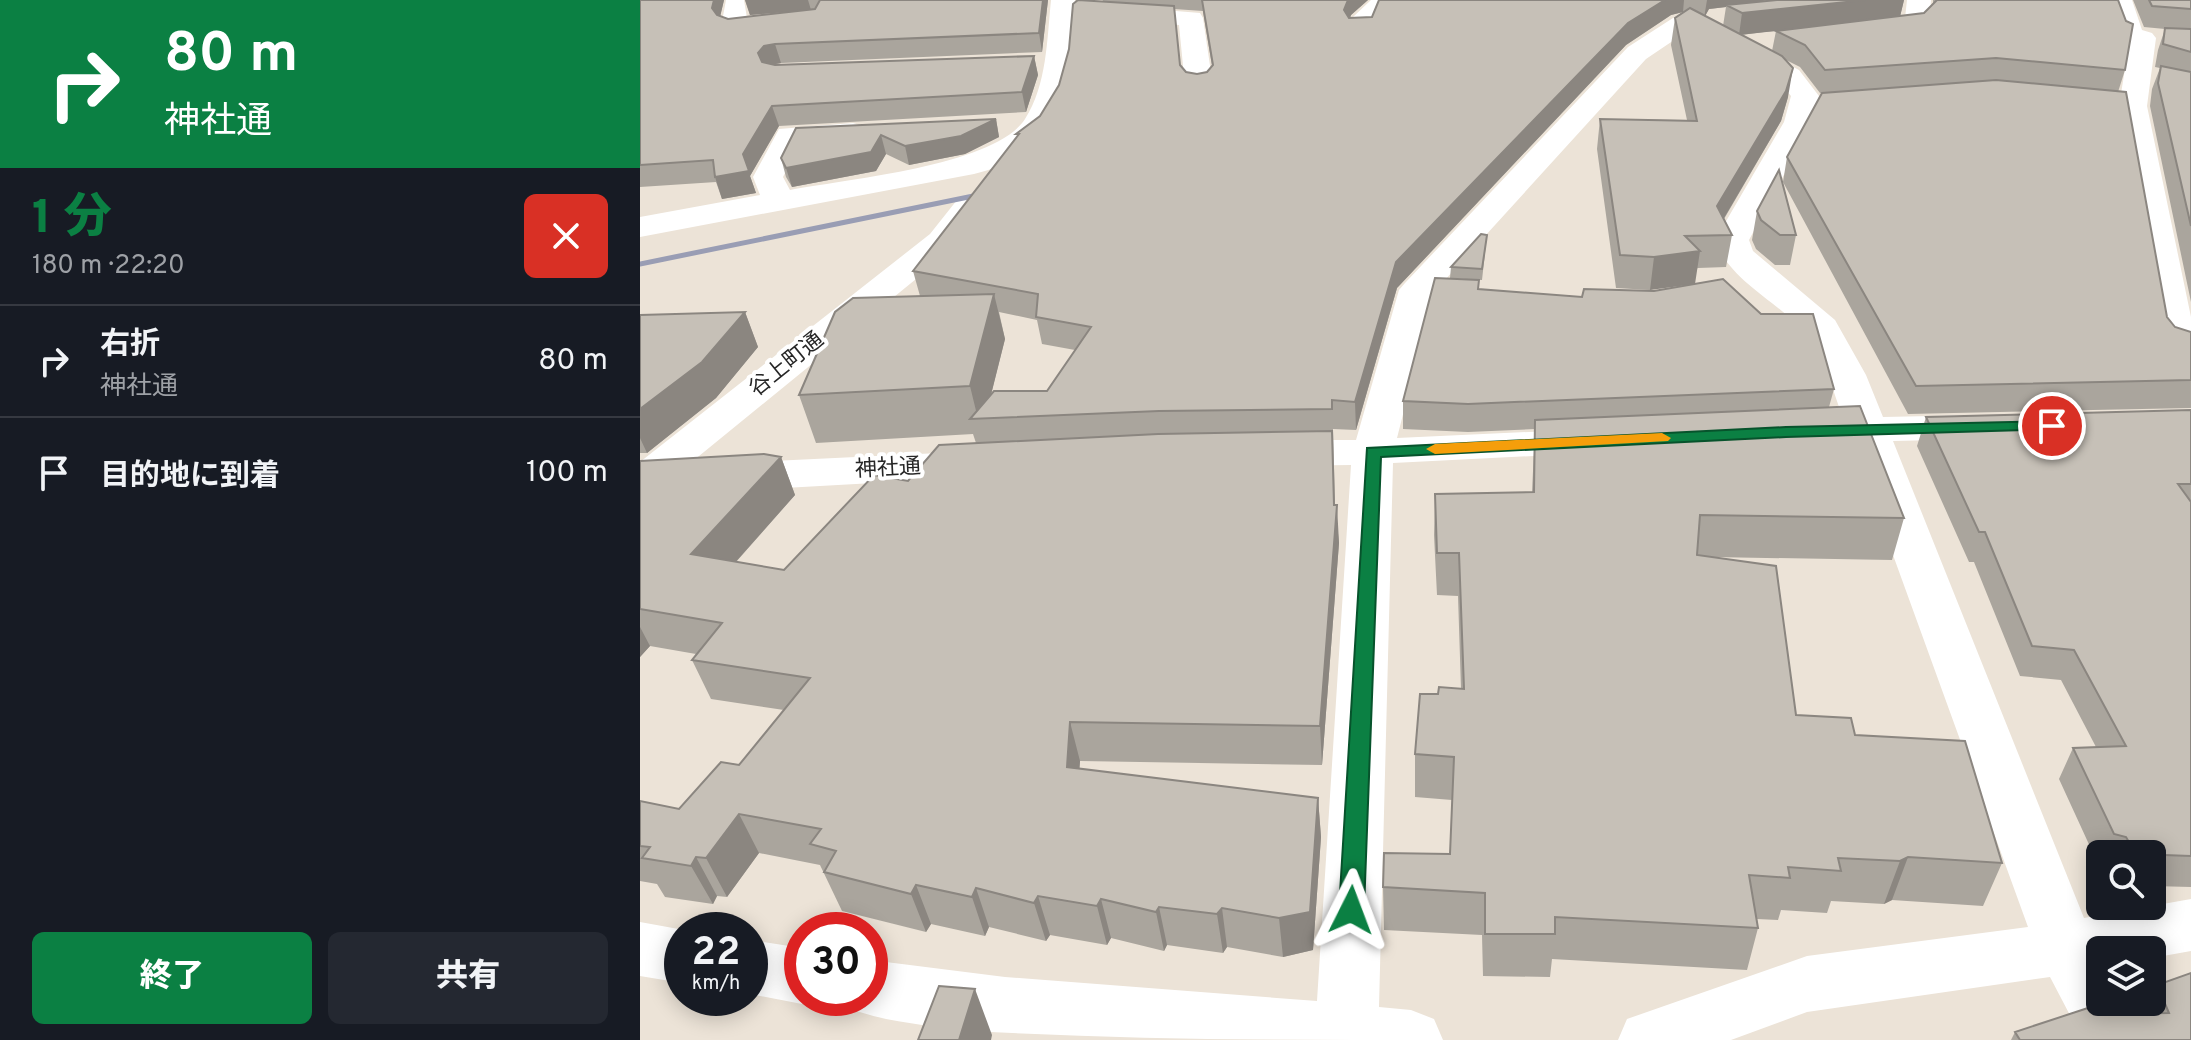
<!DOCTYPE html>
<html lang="ja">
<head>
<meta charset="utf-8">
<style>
	:root { --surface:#171b24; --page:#242831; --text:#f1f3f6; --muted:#9ea1a6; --line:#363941; --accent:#0b8043 }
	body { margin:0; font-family:Overpass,"Noto Sans JP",sans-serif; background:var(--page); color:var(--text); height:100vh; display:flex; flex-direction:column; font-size:30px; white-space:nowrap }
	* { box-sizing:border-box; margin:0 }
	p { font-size:26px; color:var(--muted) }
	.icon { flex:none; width:44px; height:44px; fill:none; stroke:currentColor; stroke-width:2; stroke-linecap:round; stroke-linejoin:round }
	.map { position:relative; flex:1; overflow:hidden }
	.sheet { display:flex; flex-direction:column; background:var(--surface); width:640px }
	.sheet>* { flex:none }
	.guide { background:#0b8043; color:#fff; overflow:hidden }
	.fabs { position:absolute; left:1446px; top:840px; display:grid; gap:16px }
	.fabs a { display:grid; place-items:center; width:80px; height:80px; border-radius:12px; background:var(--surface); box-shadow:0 4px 20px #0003; font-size:40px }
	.speed { position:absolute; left:24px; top:912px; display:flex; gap:16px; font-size:40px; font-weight:700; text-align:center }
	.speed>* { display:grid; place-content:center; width:104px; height:104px; border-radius:50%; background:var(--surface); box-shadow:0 4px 20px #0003; line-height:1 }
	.speed small { font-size:20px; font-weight:400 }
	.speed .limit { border:12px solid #d22; background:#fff; color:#111 }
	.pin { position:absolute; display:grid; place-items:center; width:68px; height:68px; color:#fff; margin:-34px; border:4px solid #fff; border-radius:50%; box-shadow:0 2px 8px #0007 }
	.me { position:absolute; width:88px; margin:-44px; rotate:3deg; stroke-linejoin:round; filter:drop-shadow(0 0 6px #0008) }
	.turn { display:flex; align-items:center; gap:28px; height:168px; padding:0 32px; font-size:36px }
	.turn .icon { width:104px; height:104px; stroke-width:2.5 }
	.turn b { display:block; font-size:56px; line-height:68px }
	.round { display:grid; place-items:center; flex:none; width:84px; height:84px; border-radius:12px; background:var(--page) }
	.head { display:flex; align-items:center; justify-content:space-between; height:136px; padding:0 32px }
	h1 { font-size:48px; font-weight:800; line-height:60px; color:var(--accent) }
	.action { display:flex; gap:16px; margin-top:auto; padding:16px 32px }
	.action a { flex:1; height:92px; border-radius:12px; background:var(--accent); color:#fff; font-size:32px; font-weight:800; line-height:92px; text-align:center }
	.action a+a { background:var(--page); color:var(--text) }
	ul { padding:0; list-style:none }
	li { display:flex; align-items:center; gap:24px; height:112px; padding:0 32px; border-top:2px solid var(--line) }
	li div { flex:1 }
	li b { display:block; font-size:30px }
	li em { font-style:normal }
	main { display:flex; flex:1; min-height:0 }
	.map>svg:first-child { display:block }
</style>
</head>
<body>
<main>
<section class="sheet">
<div class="guide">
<div class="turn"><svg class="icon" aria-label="right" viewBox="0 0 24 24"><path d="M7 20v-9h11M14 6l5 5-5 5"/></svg><div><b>80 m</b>神社通</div></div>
</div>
<div class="head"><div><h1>1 分</h1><p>180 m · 22:20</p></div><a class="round" style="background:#d93025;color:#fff"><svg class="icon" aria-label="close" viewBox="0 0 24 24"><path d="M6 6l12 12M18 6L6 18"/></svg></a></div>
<ul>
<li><svg class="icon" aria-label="right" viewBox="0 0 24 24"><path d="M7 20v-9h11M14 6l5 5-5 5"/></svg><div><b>右折</b><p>神社通</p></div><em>80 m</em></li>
<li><svg class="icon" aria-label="arrive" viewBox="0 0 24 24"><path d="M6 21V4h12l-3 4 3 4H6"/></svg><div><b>目的地に到着</b></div><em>100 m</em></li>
</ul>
<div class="action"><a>終了</a><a>共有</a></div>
</section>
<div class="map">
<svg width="1551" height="1040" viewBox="0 0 1551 1040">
	<rect width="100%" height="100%" fill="#ece3d7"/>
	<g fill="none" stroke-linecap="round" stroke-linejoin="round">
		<path fill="#fff" fill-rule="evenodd" d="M86 0H104L107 18H153L157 23 153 28C133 33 105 37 85 32L81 27Z
			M411 0H435C430 81 427 151 334 174L0 237V217L120 195 113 177 139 129 213 123 223 126 228 132 223 138 160 143 143 177 150 190C206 179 355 166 385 119 407 85 407 39 411 0Z
			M731 0H758L737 20 730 38H712L708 33 713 17Z
			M1267 0H1291C1290 8 1292 19 1287 25 1275 39 1234 42 1218 38L1214 33 1218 28 1265 18Z
			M1468 0H1492L1502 30 1512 33 1516 38 1507 106 1551 317V361L1525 352 1519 344 1479 106 1489 44 1482 42Z
			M476 6 560 13 563 18 573 86 569 92 559 94 549 92 545 86 539 25 467 18 464 13 467 8Z
			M1042 15 1070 23 1159 70 1179 96 1172 122 1109 240 1113 251 1195 320 1226 375 1243 417 1341 415 1355 418 1361 427 1355 436 1341 439 1253 441 1444 918 1551 899V951L1512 958V950H1460V1002H1489L1508 1040H1443L1410 977 1167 1012 1091 1040H978L987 1019 1167 956 1388 927 1212 442 1187 439 1181 430 1187 421 1203 418C1193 391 1184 355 1165 333 1137 300 1090 282 1075 240L1144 122 1151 96 1139 82 1046 32 1006 59 794 292 757 438 953 429 967 432 973 441 967 450 953 453 753 463 739 1007 771 1010 794 1019 803 1040C647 1040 489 1040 334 1031 292 1026 248 1023 208 1008L204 998H230V960L365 977 677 1001 711 465 634 466 619 462 613 453 619 444 634 440H716L759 290 765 283 988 47 1033 18Z
			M328 197 339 200 344 207 314 248 48 465 341 451 356 455 362 464 356 473 341 477 0 496V462L290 234 317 200Z
			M0 922 44 930 42 983 0 976Z
			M110 940 162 948V998H177L162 1004 110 994Z"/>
		<path stroke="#999db4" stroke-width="5" d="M0 264 353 192"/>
	</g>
	<path fill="#aaa59d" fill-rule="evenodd" d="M0 0H84L80 16 88 19 167 10 110 15 105 0H408L402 52 141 63 132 65 394 56 398 75 386 112 139 126 110 176 116 193 82 199 76 182 0 187Z
		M463 0H728L711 15 710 18 732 17 739 0H1129L1115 2 1137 0H1264L1260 16 1284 13 1293 4V0H1478L1485 70 1478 92 1527 317 1535 327 1551 332V408L1268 414 1143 182 1147 157 1250 88 1180 93 1160 67 1146 60 1148 97 1141 121 1084 219 1092 235 1086 267 1058 268 1010 290 976 288 957 149 960 119 1047 120 1031 45 1035 18 1043 12 1031 15 986 45 757 288 716 430 693 429 695 505 699 543 682 765 440 761 439 769 678 798 681 837 673 950 643 957 587 947 583 953 527 945 524 951 471 938 467 945 410 935 406 941 349 927 345 936 291 924 286 932 202 911 180 865 119 853 87 897 77 896 73 904 25 897 17 884 0 881V801L39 809 99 765 144 710 71 699 52 660 56 654 10 646 0 657V461L141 457 155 495 96 562 144 570 268 481 336 443 333 434 176 443 159 395 280 296 273 271 400 116 419 85ZM1086 7 1083 26 1065 16 1069 9ZM534 9 563 11 572 66 567 72 557 74 546 72 540 65ZM1136 31 1132 51 1101 35 1124 32ZM359 312 397 320 402 344 435 350 407 391 351 394 365 339Z
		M1493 0H1551V302L1510 106 1512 89 1520 68 1515 67 1518 50 1525 29 1504 27Z
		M356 119 359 137 325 154 269 165 246 154 236 171 152 187 146 177 141 158 156 128Z
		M1117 211 1156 235 1150 265H1135L1116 249 1112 240Z
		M847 235 842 280 810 278 811 267Z
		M839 289 1194 389 1189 407 1264 518 1252 560 1072 557 1156 715 1215 735 1362 863 1343 906 1252 900 1244 904 1191 901 1187 913 1141 910 1138 920 1117 919 1118 928 1107 970 912 959 910 977 843 976 842 935 744 930 743 887 810 854 812 800 775 797V754L798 694 821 689 818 596 797 595 794 535 795 494 892 492 895 429 828 432 763 429V401Z
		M105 312 118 347 76 398 7 453H0V315Z
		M1551 410V887L1512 886V854H1460V864H1458L1419 779 1433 748 1456 747 1421 680 1380 676 1334 562H1329L1277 446 1286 417Z
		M1517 985 1551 1040H1371L1375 1032 1460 1014H1499L1506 1002H1512V992Z"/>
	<path fill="#8b8680" d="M74 0H84L78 26 72 8Z
		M105 0H168L171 10 110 15Z
		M403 0H408L402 52 399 33Z
		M708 0H728L711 15 705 32 704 10Z
		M1025 0H1044L1043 12 1031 15 986 45 757 288 716 430 715 402 756 262 988 23Z
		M1067 0H1129L1088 6 1086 5V7L1069 9 1064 18Z
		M1225 0H1264L1260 17 1099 35 1102 13Z
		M135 44 141 63 130 65 124 72 118 53 124 46Z
		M394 56 398 75 386 112 382 92Z
		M1153 68 1148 97 1141 121 1074 235 1077 206Z
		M132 106 139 126 110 176 116 193 82 199 75 177 103 154Z
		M356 119 359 137 325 154 269 165 265 146Z
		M241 135 246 154 236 171 152 187 146 168Z
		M1060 251 1055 284 1010 290 1014 257Z
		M354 294 365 339 345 419H338L330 386Z
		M105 312 118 347 76 398 7 453 0 438V409Z
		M692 431 695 524 697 505 699 543 682 765 680 726Z
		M141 457 155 495 68 593 51 554Z
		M0 627 10 646 0 657Z
		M430 722 440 761 437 806 427 767Z
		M678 798 681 837 673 950 643 957 639 918Z
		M99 814 119 853 87 897 66 858Z
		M56 857 77 896 73 904 51 866Z
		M1268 857 1252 900 1244 904 1260 861Z
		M276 885 291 924 286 932 271 894Z
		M336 888 349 927 345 936 332 897Z
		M398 896 410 935 406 941 394 903Z
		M461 899 471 938 467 945 457 906Z
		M519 907 527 945 524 951 516 912Z
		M582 908 587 947 583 953 577 914Z
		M335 989 352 1035 351 1040H319Z"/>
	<path fill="#c6c0b7" stroke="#8b8680" stroke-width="2" d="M0 0H74L72 8 77 15 88 19 175 9 180 0H403L399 33 135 44 124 46 118 53 122 62 135 65 394 56 382 92 132 106 103 154 109 171 75 177 73 160 0 165Z
		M438 0 534 6 540 65 546 72 557 74 567 72 573 65 562 0H708L704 10 709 18 732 17 739 0H1025L988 23 756 262 715 402 692 400V409L519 411 330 419 354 391H407L451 327 396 317 398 294 273 271 379 134H376L400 116 419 85 429 49 433 4Z
		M1137 0H1225L1102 13 1086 5Z
		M1297 0H1478L1486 21 1493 24 1485 70 1356 58 1185 70 1165 45 1136 31 1284 13Z
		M1509 0H1551V9L1512 6Z
		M1050 8 1142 56 1153 68 1146 91 1077 206 1092 235 1045 236 1060 251 1014 257 980 255 960 119 1057 121 1035 18Z
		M1525 28 1551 29V52L1523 44Z
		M1521 66 1551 72V226L1518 83Z
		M1356 80 1486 92 1527 317 1535 327 1551 332V380L1276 386 1147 157 1182 93Z
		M356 119 321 136 265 146 241 135 231 152 146 168 141 158 156 128Z
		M1139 170 1156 235H1140L1121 220 1117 211Z
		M841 234 847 235 842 269 811 267Z
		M795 278 839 280 838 289 942 297 944 289 1014 291 1083 279 1121 314H1173L1194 389 828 404 763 401Z
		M354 294 330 386 159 395 195 312 213 298Z
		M105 312 62 362 0 409V315Z
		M1220 406 1264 518 1060 515 1057 555 1136 566 1156 715 1211 718 1215 735 1325 741 1362 863 1268 857 1260 861 1198 858 1201 871 1148 867 1150 878 1109 875 1118 928 915 917V934H845V893L743 887 744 853 810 854 814 757 775 754 780 694H798L799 687 824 689 819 553H797L795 494 894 492 895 420Z
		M1551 410V484H1538L1551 502V856L1496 854 1486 837 1474 834 1433 748 1486 746 1434 650 1392 646 1345 532H1339L1286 417Z
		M692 431 694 505H697L680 726 430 722 427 767 678 798 670 912 639 918 582 908 577 914 519 907 516 912 461 899 457 906 398 896 394 903 336 888 332 897 276 885 271 894 184 872 196 851 170 844 181 829 99 814 66 858 56 857 51 866 2 858 10 847 0 846V801L39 809 81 762 99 765 170 678 52 660 82 623 0 609V461L124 454 141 457 51 554 144 570 234 475 268 481 299 445 518 434Z
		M1551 973V1040H1380L1375 1032 1454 1006 1460 1014 1529 1013 1517 985Z
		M299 986 335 989 319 1040H278Z"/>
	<path fill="#0b8043" stroke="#07532c" stroke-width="2" d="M1412 421 1420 426 1418 429 1146 437 741 457 724 910 720 917 711 920 703 917 699 910 727 448 1146 427Z"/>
	<path fill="#f59e0b" d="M1022 433 1031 438 1028 441 795 454 786 449 795 444Z"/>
	<g text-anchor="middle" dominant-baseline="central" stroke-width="8" stroke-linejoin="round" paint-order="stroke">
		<g font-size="22" fill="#272727" stroke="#fff">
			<text transform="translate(147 365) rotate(-39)">谷上町通</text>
			<text transform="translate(248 469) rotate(-3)">神社通</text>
		</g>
	</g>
</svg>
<div class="fabs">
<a><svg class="icon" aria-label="search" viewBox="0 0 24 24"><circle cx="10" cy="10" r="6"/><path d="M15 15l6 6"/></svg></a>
<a><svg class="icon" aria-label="layers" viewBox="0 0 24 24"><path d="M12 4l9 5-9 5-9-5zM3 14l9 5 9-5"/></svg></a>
</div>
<div class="speed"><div>22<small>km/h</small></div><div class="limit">30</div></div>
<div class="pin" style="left:1412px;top:426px;background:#d93025"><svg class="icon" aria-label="arrive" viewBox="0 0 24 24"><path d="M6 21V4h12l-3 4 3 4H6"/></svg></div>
<svg class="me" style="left:711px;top:910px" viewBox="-20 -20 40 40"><path d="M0-17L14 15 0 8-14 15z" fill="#0b8043" stroke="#fff" stroke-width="4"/></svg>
</div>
</main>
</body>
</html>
